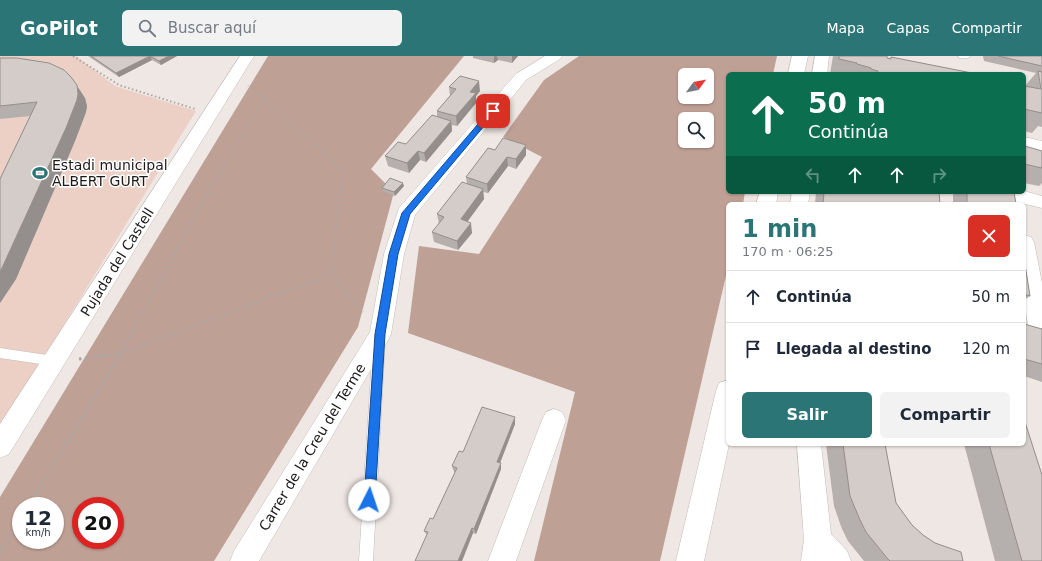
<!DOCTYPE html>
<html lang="es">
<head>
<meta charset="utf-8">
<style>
	:root { --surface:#fff; --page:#f2f2f3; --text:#1f2937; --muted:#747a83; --line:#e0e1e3; --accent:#2b7576 }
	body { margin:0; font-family:"DejaVu Sans",sans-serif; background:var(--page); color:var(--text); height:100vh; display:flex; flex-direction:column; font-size:15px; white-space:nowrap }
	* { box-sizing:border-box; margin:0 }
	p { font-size:13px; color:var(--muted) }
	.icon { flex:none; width:22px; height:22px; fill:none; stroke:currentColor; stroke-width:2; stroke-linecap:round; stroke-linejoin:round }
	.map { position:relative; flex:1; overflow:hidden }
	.sheet { position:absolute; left:726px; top:146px; width:300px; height:244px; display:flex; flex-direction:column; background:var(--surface); border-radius:6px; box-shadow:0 1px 3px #0004 }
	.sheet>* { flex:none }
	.banner { position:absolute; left:726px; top:16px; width:300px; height:122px; border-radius:6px; box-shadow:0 1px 3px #0004; background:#0b6e4f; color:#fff; overflow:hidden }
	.needle { width:26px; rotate:58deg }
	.tools { position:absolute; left:678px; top:12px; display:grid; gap:8px }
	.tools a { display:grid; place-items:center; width:36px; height:36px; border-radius:6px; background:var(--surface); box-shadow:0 1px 3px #0004; font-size:20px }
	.speed { position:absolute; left:12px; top:441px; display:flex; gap:8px; font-size:20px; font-weight:700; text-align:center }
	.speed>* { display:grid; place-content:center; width:52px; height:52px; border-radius:50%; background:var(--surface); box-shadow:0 1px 3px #0004; line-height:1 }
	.speed small { font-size:10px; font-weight:400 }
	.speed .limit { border:6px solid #d22; background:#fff; color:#111 }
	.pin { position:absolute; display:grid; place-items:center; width:34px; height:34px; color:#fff; margin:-17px; border-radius:8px; box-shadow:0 2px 6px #0006 }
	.me { position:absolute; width:44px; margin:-22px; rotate:4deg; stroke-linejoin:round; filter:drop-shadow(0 0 3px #0008) }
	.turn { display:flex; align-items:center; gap:14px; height:84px; padding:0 16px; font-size:18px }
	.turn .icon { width:52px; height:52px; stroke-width:2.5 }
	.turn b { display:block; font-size:28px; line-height:34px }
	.lanes { display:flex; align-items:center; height:38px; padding:0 16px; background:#0003; justify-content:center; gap:20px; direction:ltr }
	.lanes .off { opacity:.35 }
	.round { display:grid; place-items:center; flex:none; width:42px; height:42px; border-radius:6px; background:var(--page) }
	.overview { display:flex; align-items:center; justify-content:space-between; height:68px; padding:0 16px }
	h1 { font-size:24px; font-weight:700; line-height:30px; color:var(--accent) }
	.cta { display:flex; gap:8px; margin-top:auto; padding:8px 16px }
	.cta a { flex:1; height:46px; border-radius:6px; background:var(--accent); color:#fff; font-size:16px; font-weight:700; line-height:46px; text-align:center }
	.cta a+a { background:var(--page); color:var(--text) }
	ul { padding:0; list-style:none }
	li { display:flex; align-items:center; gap:12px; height:52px; padding:0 16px; border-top:1px solid var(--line) }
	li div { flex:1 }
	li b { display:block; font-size:15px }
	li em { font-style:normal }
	header { display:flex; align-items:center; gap:24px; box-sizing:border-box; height:56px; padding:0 20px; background:var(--accent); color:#fff }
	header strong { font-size:19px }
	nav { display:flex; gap:22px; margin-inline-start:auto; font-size:14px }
	.search { width:280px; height:36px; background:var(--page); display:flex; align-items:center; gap:10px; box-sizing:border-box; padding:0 14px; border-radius:6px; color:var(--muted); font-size:15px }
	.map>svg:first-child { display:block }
</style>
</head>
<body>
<header>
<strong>GoPilot</strong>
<div class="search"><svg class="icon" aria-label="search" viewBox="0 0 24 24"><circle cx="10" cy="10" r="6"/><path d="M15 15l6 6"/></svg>Buscar aquí</div>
<nav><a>Mapa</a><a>Capas</a><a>Compartir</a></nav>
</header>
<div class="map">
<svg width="1042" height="505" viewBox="0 0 1042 505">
	<rect width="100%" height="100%" fill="#eee7e4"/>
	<path fill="#ecd0c6" d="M0 0H76L115 30 196 55 0 372Z"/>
	<path fill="#bfa094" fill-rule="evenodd" d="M268 0H464L371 113 394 136 358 271 214 505H0V441ZM21 450H55V484H21ZM81 450H115V484H81Z
		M579 0H777L773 18H728V136H745L743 148H728V211L660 505H534L575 336 408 277 419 190 479 198 542 101 503 81 544 24ZM685 19H707V41H685ZM685 63H707V85H685Z"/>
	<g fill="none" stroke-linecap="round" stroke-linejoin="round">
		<g stroke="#c3bcb9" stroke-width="1">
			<path id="lane" d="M958 0H971L967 2H959Z
				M379 281 383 283 385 286 373 505H359L373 286 375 283Z
				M0 292 54 300 58 301 60 305 58 309 54 310 0 302Z"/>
		</g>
		<g stroke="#c3bcb9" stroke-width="1">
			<path id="street" d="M240 0H254L9 398 0 402V368Z
				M545 0H562L560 3 526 24 415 159 404 198 391 278 388 284 259 505H230L234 495 370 276 384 198 399 152 516 18Z
				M815 0H829L827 18H812Z
				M1024 81 1042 85V95L1024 91Z
				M1024 135 1042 140V152L992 140 989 136Z
				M792 136H810L808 148H790Z
				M1024 179 1031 181 1034 186 1042 227V290L1034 288C1021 259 1024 210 1024 179Z
				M554 353 562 356 566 364 516 505H488L542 364 546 356Z
				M797 388H821L831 478 847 495 851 505H801L804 484Z"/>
		</g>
		<g stroke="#c3bcb9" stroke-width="1">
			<path id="secondary" d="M792 0H808L804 18H788Z
				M760 136H778L776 148H756Z
				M728 324 729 388 704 505H676L716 335 719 327Z"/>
		</g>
		<path stroke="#aca6a4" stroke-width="2" stroke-dasharray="1.5 2.5" stroke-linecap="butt" d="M73 0 119 29 195 53
			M265 42 343 116 341 134
			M209 134 265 42 248 30"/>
		<path stroke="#aca6a4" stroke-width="2.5" stroke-dasharray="2 3" stroke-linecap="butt" d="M341 133 331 218 363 256
			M101 300 121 297 331 218
			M119 300 210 133"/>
		<path stroke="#aca6a4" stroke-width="3" stroke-dasharray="2.5 3.5" stroke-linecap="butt" d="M79 303 108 299
			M28 450 120 299
			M0 496 21 461"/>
		<use href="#lane" fill="#fff" fill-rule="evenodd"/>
		<use href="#street" fill="#fff" fill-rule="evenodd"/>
		<use href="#secondary" fill="#fff" fill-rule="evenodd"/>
	</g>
	<path fill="#b5afad" d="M88 0H177L161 9 152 4 119 21Z
		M473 0H518L512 7 498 4 494 7 473 2Z
		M833 0H887V2L890 3 891 1 977 18H830Z
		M983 0H1042V71L1038 70 1032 77 1024 75V30H1025L1036 17 984 5Z
		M0 2 71 21 85 42 87 50 86 56 75 85 16 223 0 247V123L30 60 0 63Z
		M449 31 480 35 476 40V47L457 70 452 69V75L426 106 420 104 409 117 388 110 385 100 406 88 437 61V55L450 40Z
		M1024 87 1025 90 1042 95V127L1039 130 1024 127Z
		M495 94 526 99 516 113 508 110 488 137 483 136 484 143 467 166 472 177 458 194 434 186 432 176 439 168 437 158 467 128 466 121Z
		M404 130 395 140 383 135 382 132Z
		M816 136H939L940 148H815Z
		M953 136H1014L1016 148H953Z
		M1024 202 1030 240 1024 244Z
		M1024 268 1042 273V326L1024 320Z
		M515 368 500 407 501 413 476 478 473 477 462 505H415L427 479 424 475 433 463 455 416H454L452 410 463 396Z
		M826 388H885L896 447 912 469 923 479 963 505H864L848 485 842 473 834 450Z
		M964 388H1024L1042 505H995Z"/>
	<path fill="#948f8d" d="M150 0 152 4 119 21 116 17Z
		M169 0H177L161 9 159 5Z
		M494 0H497L498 4 494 7Z
		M512 0H518L512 7Z
		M71 21 85 42 87 50 86 56 75 85 16 223 0 247V215Z
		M479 25 480 35 476 40V47L457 70 456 60 470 36Z
		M451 65 452 75 426 106 424 97Z
		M526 89V99L516 113V103Z
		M418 95 420 104 409 117 407 107Z
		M507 101 508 110 488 137 487 128Z
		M403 127 404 130 395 140 394 136Z
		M483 133 484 143 462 173 461 163Z
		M471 167 472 177 458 194 457 185Z
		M515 361V368L498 412 497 406Z
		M501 407V413L476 478 474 473Z
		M472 472 473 477 462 505H458Z"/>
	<path fill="#d3ccc9" stroke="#948f8d" d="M91 0H169L159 5 150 0 116 17Z
		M839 0H887V2L891 3V1L977 18H877L878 15 871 13V12L857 8V7L839 3Z
		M998 0H1042V10Z
		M0 2H17L49 7 64 14 71 21 77 29 78 38 77 44 66 72 2 212 0 215V123L37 46 0 50Z
		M1038 15 1042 16V57L1024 53V30L1041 33Z
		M460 20 479 25 470 36 476 37 456 60 437 55 456 33 449 31Z
		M432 59 451 65 424 97 418 95 407 107 385 100 398 86 406 88Z
		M503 82 526 89 516 103 507 101 487 128 466 121 488 92 495 94Z
		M1024 87 1025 90 1042 95V112L1024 108Z
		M390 122 403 127 394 136 382 132Z
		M462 126 483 133 461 163 471 167 457 185 432 176 444 161 437 158Z
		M824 136H939L940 148H823Z
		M967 136H1014L1016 148H967Z
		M1024 202 1030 240 1024 238Z
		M1024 268 1042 273V308L1024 303Z
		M482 351 515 361 497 406 501 407 474 473 472 472 458 505H415L428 476 424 475 430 462 433 463 457 412 452 410 459 395 463 396Z
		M1024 363 1042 419V505H1022L989 388H1024Z
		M843 388H885L896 447 912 469 923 479 935 487 961 496 963 505H890L887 502 866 476 860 464 850 440Z"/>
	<path fill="#1a73e8" stroke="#114b97" d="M493 53 495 54V57L410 158 398 198 385 278 375 444 373 448 369 450 365 448 364 444 375 278 389 198 402 157 490 54Z"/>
	<defs>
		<g id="stadium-bare" transform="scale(1.2)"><path d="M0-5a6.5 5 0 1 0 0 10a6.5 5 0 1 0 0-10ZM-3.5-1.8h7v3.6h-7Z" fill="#2b7576" stroke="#fff" stroke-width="2.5" paint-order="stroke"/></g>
	</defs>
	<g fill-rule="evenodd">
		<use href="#stadium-bare" x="40" y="117"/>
	</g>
	<g text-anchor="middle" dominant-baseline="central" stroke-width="3" stroke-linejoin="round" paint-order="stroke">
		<g font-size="14" fill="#1d1b1a" stroke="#fff" text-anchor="start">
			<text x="52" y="109">Estadi municipal<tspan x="52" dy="16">ALBERT GURT</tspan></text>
		</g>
		<g font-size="14" fill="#1d1b1a" stroke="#fff">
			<text transform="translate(117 206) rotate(-58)">Pujada del Castell</text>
			<text transform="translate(312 391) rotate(-59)">Carrer de la Creu del Terme</text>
		</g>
	</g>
</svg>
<div class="tools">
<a><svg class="needle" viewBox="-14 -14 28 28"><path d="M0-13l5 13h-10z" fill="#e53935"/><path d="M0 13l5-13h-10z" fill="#747a83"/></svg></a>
<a><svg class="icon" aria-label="search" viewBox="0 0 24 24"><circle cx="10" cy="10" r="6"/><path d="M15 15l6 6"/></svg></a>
</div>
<div class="speed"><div>12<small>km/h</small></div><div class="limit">20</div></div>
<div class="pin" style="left:493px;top:55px;background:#d93025"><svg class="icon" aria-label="arrive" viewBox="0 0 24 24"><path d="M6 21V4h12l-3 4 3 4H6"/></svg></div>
<svg class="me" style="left:369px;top:444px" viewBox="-20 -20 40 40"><circle r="19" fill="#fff"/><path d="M0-13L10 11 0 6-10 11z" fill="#1a73e8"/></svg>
<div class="banner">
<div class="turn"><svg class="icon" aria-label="ahead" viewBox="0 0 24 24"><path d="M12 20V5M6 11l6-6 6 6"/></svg><div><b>50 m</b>Continúa</div></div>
<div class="lanes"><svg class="icon off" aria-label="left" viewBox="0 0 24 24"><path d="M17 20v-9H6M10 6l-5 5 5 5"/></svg><svg class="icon" aria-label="ahead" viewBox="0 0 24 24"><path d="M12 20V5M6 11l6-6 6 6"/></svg><svg class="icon" aria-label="ahead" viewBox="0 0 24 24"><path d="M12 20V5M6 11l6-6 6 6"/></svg><svg class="icon off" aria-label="right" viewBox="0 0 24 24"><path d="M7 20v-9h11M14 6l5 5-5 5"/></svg></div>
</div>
<section class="sheet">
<div class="overview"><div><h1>1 min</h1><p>170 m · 06:25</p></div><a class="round" style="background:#d93025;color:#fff"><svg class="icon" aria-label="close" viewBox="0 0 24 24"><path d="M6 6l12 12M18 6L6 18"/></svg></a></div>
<ul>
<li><svg class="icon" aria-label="ahead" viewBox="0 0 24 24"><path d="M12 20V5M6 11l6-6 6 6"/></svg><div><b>Continúa</b></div><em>50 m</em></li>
<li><svg class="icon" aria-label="arrive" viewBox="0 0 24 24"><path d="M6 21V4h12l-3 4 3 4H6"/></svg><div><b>Llegada al destino</b></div><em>120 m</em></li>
</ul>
<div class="cta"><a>Salir</a><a>Compartir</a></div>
</section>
</div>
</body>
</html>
